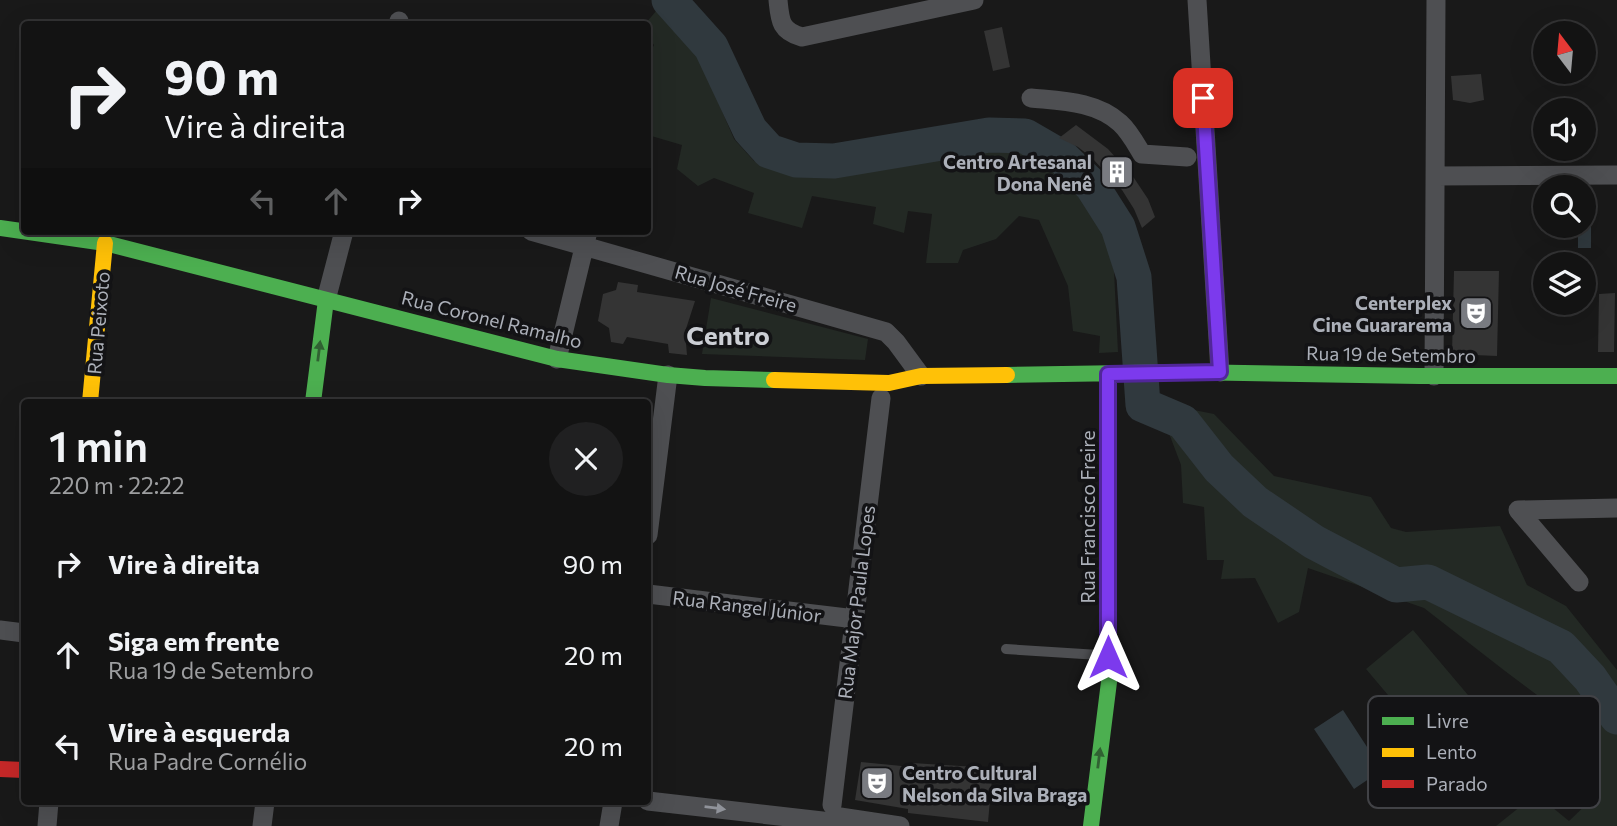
<!DOCTYPE html>
<html lang="pt">
<head>
<meta charset="utf-8">
<style>
	:root { --surface:#131313; --page:#202021; --text:#f1f3f6; --muted:#9d9ea0; --line:#323233 }
	body { margin:0; font-family:Commissioner,sans-serif; background:var(--page); color:var(--text); height:100vh; display:flex; flex-direction:column; font-size:26px; white-space:nowrap }
	* { box-sizing:border-box; margin:0 }
	p { font-size:23px; color:var(--muted) }
	.icon { flex:none; width:38px; height:38px; fill:none; stroke:currentColor; stroke-width:2; stroke-linecap:round; stroke-linejoin:round }
	.map { position:relative; flex:1; overflow:hidden }
	.side { position:absolute; left:21px; top:399px; width:630px; height:406px; display:flex; flex-direction:column; background:var(--surface); border-radius:7px; box-shadow:0 7px 28px #0002,0 0 0 2px var(--line) }
	.side>* { flex:none }
	.guide { position:absolute; left:21px; top:21px; width:630px; height:214px; border-radius:7px; box-shadow:0 7px 28px #0002,0 0 0 2px var(--line); background:#131313; color:var(--text); overflow:hidden }
	.needle { width:46px; rotate:344deg }
	.fabs { position:absolute; left:1533px; top:21px; display:grid; gap:14px }
	.fabs a { display:grid; place-items:center; width:63px; height:63px; border-radius:50%; background:var(--surface); box-shadow:0 7px 28px #0002,0 0 0 2px var(--line); font-size:35px }
	.pin { position:absolute; display:grid; place-items:center; width:60px; height:60px; color:#fff; margin:-30px; border-radius:14px; box-shadow:0 4px 10px #0006 }
	.me { position:absolute; width:77px; margin:-38px; rotate:0deg; stroke-linejoin:round; filter:drop-shadow(0 0 5px #0008) }
	.turn { display:flex; align-items:center; gap:24px; height:147px; padding:0 28px; font-size:32px }
	.turn .icon { width:91px; height:91px; stroke-width:2.5 }
	.turn b { display:block; font-size:49px; line-height:60px }
	.lanes { display:flex; align-items:center; height:66px; padding:0 28px; background:#0003; justify-content:center; gap:35px; direction:ltr }
	.lanes .off { opacity:.35 }
	.round { display:grid; place-items:center; flex:none; width:74px; height:74px; border-radius:37px; background:var(--page) }
	.headline { display:flex; align-items:center; justify-content:space-between; height:119px; padding:0 28px }
	h1 { font-size:42px; font-weight:600; line-height:52px }
	ul { padding:0; list-style:none }
	li { display:flex; align-items:center; gap:21px; height:91px; padding:0 28px }
	li div { flex:1 }
	li b { display:block; font-size:26px }
	li em { font-style:normal }
	.map>svg:first-child { display:block }
</style>
</head>
<body>
<div class="map">
<svg width="1617" height="826" viewBox="0 0 1617 826">
	<rect width="100%" height="100%" fill="#191919"/>
	<path fill="#232924" d="M657 10 700 60 734 139 754 161 793 173H857L926 156 1004 145 1050 162 1085 196 1103 232 1114 271 1118 352 1099 353 1100 336 1073 331 1068 286 1039 220 1019 216 996 239 963 250 958 263H926L932 214 908 211 904 233 873 224 876 207 812 196 802 228 748 213 754 193 714 178 698 186 677 169 682 145 648 135V57L654 45 648 37V24H645Z
		M711 298 868 339 865 360 702 354Z
		M1194 410 1214 414 1274 476 1371 497 1391 528 1406 532 1500 526 1527 585 1566 606 1617 670V826H1496L1536 794 1569 821 1594 797 1598 763 1594 736 1565 716 1505 671 1424 608 1308 568 1299 612 1278 623 1255 578 1221 579 1224 560H1207L1204 507 1183 503 1181 465 1167 428 1191 420Z
		M1413 630 1479 708 1432 747 1366 669Z"/>
	<path fill="#30393e" d="M1584 222H1591V248H1578V226H1584Z
		M1343 710 1382 770 1354 789 1314 729Z"/>
	<g fill="none" stroke-linecap="round" stroke-linejoin="round">
		<path stroke="#30393e" stroke-width="35" d="M669 0 711 47 750 130 769 151 796 160 834 161 989 135 1025 136 1063 158 1092 186 1118 227 1134 277 1143 405 1183 422 1219 468 1255 502 1314 542 1396 585 1428 582 1561 647 1590 678 1617 717"/>
	</g>
	<path fill="#343434" d="M1002 27 1010 67 993 71 984 31Z
		M1481 74 1484 100 1470 103 1453 100 1451 76Z
		M1076 125 1108 149 1134 178 1148 199 1155 217 1142 228 1134 209 1122 190 1092 158 1078 147 1059 138Z
		M1454 271H1499L1497 356 1452 354Z
		M618 282 638 285 637 292 695 301 685 332 687 355 669 353 668 344 627 337 623 344 611 342 609 328 598 321 603 294 616 290Z
		M1615 293 1614 352H1598L1599 294Z
		M861 762 912 767V763L993 768 988 822 908 813V809L855 800Z"/>
	<g fill="none" stroke-linecap="round" stroke-linejoin="round">
		<path stroke="#4e4f52" stroke-width="10" d="M1006 649 1099 655 1108 657"/>
		<path stroke="#4e4f52" stroke-width="19" d="M778 0C780 20 780 31 802 37L974 0
			M1197 0 1220 372
			M398 24 399 21
			M1031 98C1061 101 1096 101 1120 123 1129 131 1136 144 1142 154L1187 157
			M1435 176 1617 175
			M531 231 886 332 896 342 921 376
			M326 300 344 231
			M557 359 588 231
			M1434 376 1436 0
			M648 535 668 375
			M1579 582 1518 510 1617 508
			M648 594 847 618
			M0 630 24 633
			M648 801 831 822V826
			M832 805 881 398
			M840 817 900 826
			M47 826 49 802
			M262 826 265 802
			M609 826 613 802"/>
		<path stroke="#4caf50" stroke-width="16" d="M0 228 105 243 557 359 668 375 705 378 774 380
			M1007 375 1187 372 1419 376H1617
			M313 402 326 300
			M1091 826 1109 682 1108 374"/>
		<path stroke="#ffc107" stroke-width="16" d="M774 380 889 383 921 376 1007 375
			M90 402 105 243"/>
		<path stroke="#c62828" stroke-width="16" d="M0 769 24 770"/>
	</g>
	<defs><path id="oneway-solid" d="M-6-.8H1V-3.2L6.5 0L1 3.2V.8H-6Z" transform="scale(1.75)"/></defs>
	<g fill="#306132">
		<use href="#oneway-solid" transform="translate(319 351) rotate(-83)"/>
		<use href="#oneway-solid" transform="translate(1099 758) rotate(-83)"/>
	</g>
	<use fill="#90939a" href="#oneway-solid" transform="translate(715 808) rotate(7)"/>
	<g fill="none" stroke-linecap="round" stroke-linejoin="round">
		<g stroke="#51269a" stroke-width="18">
			<path id="route" d="M1108 657V374L1220 372 1203 98"/>
		</g>
		<use href="#route" stroke="#7c3aed" stroke-width="12"/>
	</g>
	<defs>
		<g id="building-square" transform="scale(1.75)"><rect x="-9" y="-9" width="18" height="18" rx="4" fill="#797b81" stroke="#131315"/><path d="M-4-6H4V6H1V3H-1V6H-4ZM-2.5-4.3h1.7v1.8h-1.7ZM.8-4.3h1.7v1.8H.8ZM-2.5-1h1.7V.8h-1.7ZM.8-1h1.7V.8H.8Z" fill="#fff"/></g>
		<g id="theatre-square" transform="scale(1.75)"><rect x="-9" y="-9" width="18" height="18" rx="4" fill="#797b81" stroke="#131315"/><path d="M-5-5.5Q0-4 5-5.5V0Q5 5 0 6Q-5 5-5 0ZM-3.3-2.5H-1v1.5H-3.3ZM1-2.5H3.3v1.5H1ZM-2.8 1Q0 5.5 2.8 1Z" fill="#fff"/></g>
	</defs>
	<g fill-rule="evenodd">
		<use href="#building-square" x="1117" y="172"/>
		<use href="#theatre-square" x="1476" y="313"/>
		<use href="#theatre-square" x="877" y="783"/>
	</g>
	<g text-anchor="middle" dominant-baseline="central" stroke-width="7" stroke-linejoin="round" paint-order="stroke">
		<g font-size="19" font-weight="bold" fill="#acb0b9" stroke="#131315" text-anchor="end">
			<text x="1092" y="161">Centro Artesanal<tspan x="1092" dy="22">Dona Nenê</tspan></text>
			<text x="1452" y="302">Centerplex<tspan x="1452" dy="22">Cine Guararema</tspan></text>
			<text x="902" y="772" text-anchor="start">Centro Cultural<tspan x="902" dy="22">Nelson da Silva Braga</tspan></text>
		</g>
		<g font-size="19" fill="#acb0b9" stroke="#131315">
			<text transform="translate(736 288) rotate(16)">Rua José Freire</text>
			<text transform="translate(492 319) rotate(14)">Rua Coronel Ramalho</text>
			<text transform="translate(98 323) rotate(-85)">Rua Peixoto</text>
			<text transform="translate(1391 354) rotate(1)">Rua 19 de Setembro</text>
			<text transform="translate(1087 517) rotate(-90)">Rua Francisco Freire</text>
			<text transform="translate(856 602) rotate(-83)">Rua Major Paula Lopes</text>
			<text transform="translate(747 606) rotate(7)">Rua Rangel Júnior</text>
		</g>
		<g font-size="26" font-weight="bold" fill="#cccfd5" stroke="#131315">
			<text x="728" y="334">Centro</text>
		</g>
	</g>
	<rect x="1368" y="696" width="232" height="112" rx="10" fill="#131315" stroke="#414246" stroke-width="2"/>
	<rect x="1382" y="717" width="32" height="8" fill="#4caf50"/>
	<rect x="1382" y="748" width="32" height="9" fill="#ffc107"/>
	<rect x="1382" y="780" width="32" height="8" fill="#c62828"/>
	<g font-size="19" fill="#acb0b9">
		<text x="1426" y="728">Livre</text>
		<text x="1426" y="759">Lento</text>
		<text x="1426" y="791">Parado</text>
	</g>
</svg>
<div class="fabs">
<a><svg class="needle" viewBox="-14 -14 28 28"><path d="M0-13l5 13h-10z" fill="#e53935"/><path d="M0 13l5-13h-10z" fill="#9d9ea0"/></svg></a>
<a><svg class="icon" aria-label="sound" viewBox="0 0 24 24"><path d="M4 9h4l5-4v14l-5-4H4zM17 9q2 3 0 6"/></svg></a>
<a><svg class="icon" aria-label="search" viewBox="0 0 24 24"><circle cx="10" cy="10" r="6"/><path d="M15 15l6 6"/></svg></a>
<a><svg class="icon" aria-label="layers" viewBox="0 0 24 24"><path d="M12 4l9 5-9 5-9-5zM3 14l9 5 9-5"/></svg></a>
</div>
<div class="pin" style="left:1203px;top:98px;background:#d93025"><svg class="icon" aria-label="arrive" viewBox="0 0 24 24"><path d="M6 21V4h12l-3 4 3 4H6"/></svg></div>
<svg class="me" style="left:1108px;top:657px" viewBox="-20 -20 40 40"><path d="M0-17L14 15 0 8-14 15z" fill="#7c3aed" stroke="#fff" stroke-width="4"/></svg>
<div class="guide">
<div class="turn"><svg class="icon" aria-label="right" viewBox="0 0 24 24"><path d="M7 20v-9h11M14 6l5 5-5 5"/></svg><div><b>90 m</b>Vire à direita</div></div>
<div class="lanes"><svg class="icon off" aria-label="left" viewBox="0 0 24 24"><path d="M17 20v-9H6M10 6l-5 5 5 5"/></svg><svg class="icon off" aria-label="ahead" viewBox="0 0 24 24"><path d="M12 20V5M6 11l6-6 6 6"/></svg><svg class="icon" aria-label="right" viewBox="0 0 24 24"><path d="M7 20v-9h11M14 6l5 5-5 5"/></svg></div>
</div>
<section class="side">
<div class="headline"><div><h1>1 min</h1><p>220 m · 22:22</p></div><a class="round"><svg class="icon" aria-label="close" viewBox="0 0 24 24"><path d="M6 6l12 12M18 6L6 18"/></svg></a></div>
<ul>
<li><svg class="icon" aria-label="right" viewBox="0 0 24 24"><path d="M7 20v-9h11M14 6l5 5-5 5"/></svg><div><b>Vire à direita</b></div><em>90 m</em></li>
<li><svg class="icon" aria-label="ahead" viewBox="0 0 24 24"><path d="M12 20V5M6 11l6-6 6 6"/></svg><div><b>Siga em frente</b><p>Rua 19 de Setembro</p></div><em>20 m</em></li>
<li><svg class="icon" aria-label="left" viewBox="0 0 24 24"><path d="M17 20v-9H6M10 6l-5 5 5 5"/></svg><div><b>Vire à esquerda</b><p>Rua Padre Cornélio</p></div><em>20 m</em></li>
</ul>
</section>
</div>
</body>
</html>
